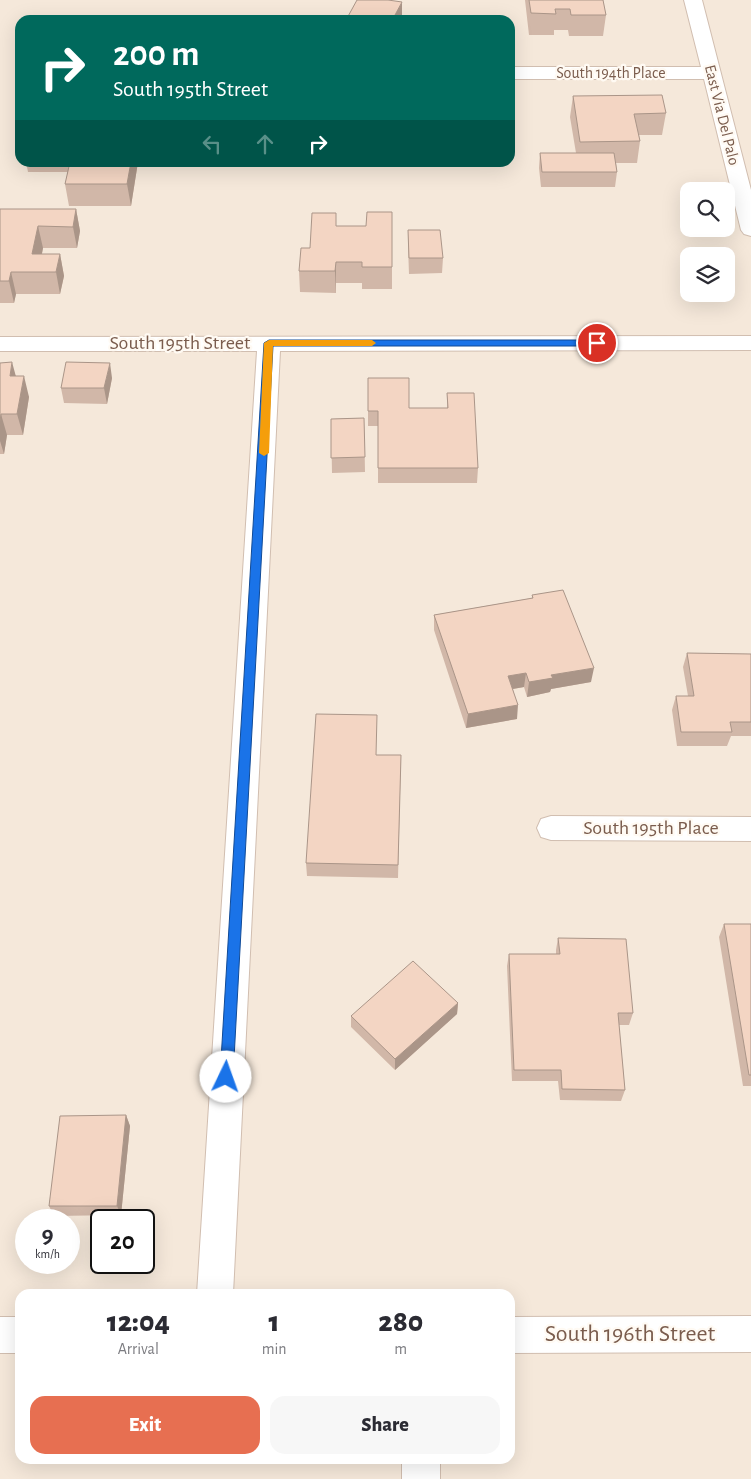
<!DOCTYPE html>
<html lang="en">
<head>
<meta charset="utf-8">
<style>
	:root { --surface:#fff; --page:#f7f7f7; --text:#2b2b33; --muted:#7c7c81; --accent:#e76f51 }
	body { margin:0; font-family:"Alegreya Sans",sans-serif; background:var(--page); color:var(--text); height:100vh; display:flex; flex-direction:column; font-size:19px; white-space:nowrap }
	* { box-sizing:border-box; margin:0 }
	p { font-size:16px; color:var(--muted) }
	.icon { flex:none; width:28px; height:28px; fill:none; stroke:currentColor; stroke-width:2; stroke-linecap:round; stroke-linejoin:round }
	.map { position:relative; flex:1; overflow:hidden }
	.panel { position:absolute; left:15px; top:1289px; width:500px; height:175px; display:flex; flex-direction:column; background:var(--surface); border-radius:15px; box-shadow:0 5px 20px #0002 }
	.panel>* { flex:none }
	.hud { position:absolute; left:15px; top:15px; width:500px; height:152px; border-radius:15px; box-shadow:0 5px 20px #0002; background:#00695c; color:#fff; overflow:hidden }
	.tools { position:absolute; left:680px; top:182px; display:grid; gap:10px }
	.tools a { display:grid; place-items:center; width:55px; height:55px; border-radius:10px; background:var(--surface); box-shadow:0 5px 20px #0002; font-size:25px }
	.speed { position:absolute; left:15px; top:1209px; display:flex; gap:10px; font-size:25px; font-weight:700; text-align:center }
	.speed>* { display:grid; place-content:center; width:65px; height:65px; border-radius:50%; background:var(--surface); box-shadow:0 5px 20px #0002; line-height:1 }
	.speed small { font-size:12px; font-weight:400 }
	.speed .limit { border:2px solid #111; border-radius:8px; background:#fff; color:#111 }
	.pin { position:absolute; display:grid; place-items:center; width:42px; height:42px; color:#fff; margin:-21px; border:2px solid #fff; border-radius:50%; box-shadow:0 1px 5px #0007 }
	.me { position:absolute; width:55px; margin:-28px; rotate:3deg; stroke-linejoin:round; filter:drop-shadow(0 0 4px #0008) }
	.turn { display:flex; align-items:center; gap:18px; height:105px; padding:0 15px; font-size:22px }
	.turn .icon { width:65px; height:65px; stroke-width:2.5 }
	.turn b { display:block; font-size:35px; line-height:42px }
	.lanes { display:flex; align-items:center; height:48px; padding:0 15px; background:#0003; justify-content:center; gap:25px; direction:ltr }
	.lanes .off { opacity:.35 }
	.eta { display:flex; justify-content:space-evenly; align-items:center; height:85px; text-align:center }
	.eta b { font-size:30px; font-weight:800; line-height:35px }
	.button { display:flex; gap:10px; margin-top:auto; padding:10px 15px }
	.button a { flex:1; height:58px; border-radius:15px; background:var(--accent); color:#fff; font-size:20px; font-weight:800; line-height:58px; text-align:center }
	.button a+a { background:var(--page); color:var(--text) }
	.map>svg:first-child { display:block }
</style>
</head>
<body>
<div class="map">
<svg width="751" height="1479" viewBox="0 0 751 1479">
	<rect width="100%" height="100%" fill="#fdf6ec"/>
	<path fill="#f5e8da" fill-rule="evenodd" d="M0 0H751V1479H0ZM20 20H510V162H20ZM689 191H726V229H689ZM689 256H726V294H689ZM26 1220H69V1262H26ZM101 1220H144V1262H101ZM20 1294H510V1459H20Z"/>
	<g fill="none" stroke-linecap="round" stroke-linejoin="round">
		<g stroke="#d1beb0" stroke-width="2">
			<path id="minor" d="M684 0H702L751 190V236L744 234 741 230 704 79H510V67H701Z
				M751 336V350L280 351 233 1294H197L257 351H0V337Z
				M551 816 751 817V841L551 840 541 837 537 828 541 819Z
				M751 1316V1352L510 1353V1317Z
				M0 1317H20V1353H0Z
				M402 1459H440V1479H402Z"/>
		</g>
		<use href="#minor" fill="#fff" fill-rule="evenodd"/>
	</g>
	<path fill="#d1b7a8" d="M525 0H603L606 15 603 36H569L568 30H554V35H529Z
		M573 96 666 113 662 135H639L640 141 637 163H616L617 172 615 187H541L539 168 540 153H576L570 117Z
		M26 162H138L131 206H69L65 184 68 172H28Z
		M0 209H76L80 231 77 248H43L42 254H60L64 276 60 294H16L14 303H0Z
		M392 212V289H362V283H336V293L300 292 299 271 310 248 337 226H366Z
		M408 230 443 258 442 273 409 274 408 246Z
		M0 363 16 376 29 397 23 435H7L4 454H0Z
		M112 378 107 404 64 403 61 388Z
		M368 378 409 408H447V393L478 468 477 483H378V426H368Z
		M364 418 365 472 332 473 331 419Z
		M532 595 591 682 551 689 550 692 527 697 524 687 513 689 517 719 466 728 434 630V615L532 598Z
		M687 653 751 654V736H731L727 746H677L672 710 676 696H688L683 667Z
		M376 755H401L398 878 307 876 306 863Z
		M724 924H751V1086H743L719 937Z
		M558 938 633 1013 629 1025H619L625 1090 621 1101 560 1100 558 1081H512L507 966 509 954H556V950Z
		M458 1003 457 1014 395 1070 351 1027V1016Z
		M126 1115 130 1126 121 1215 54 1216 49 1206Z"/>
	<path fill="#aa9588" d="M402 2V19L403 16V20H395V15Z
		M131 162H138L131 206 127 184Z
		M76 209 80 231 77 248 73 227Z
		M38 226 43 248 38 272 32 254Z
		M60 254 64 276 60 294 56 272Z
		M336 262V293L335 271Z
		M11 272 16 294 14 303 9 281Z
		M12 362 18 384 10 376Z
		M110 363 112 378 107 404 104 388Z
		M24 376 29 397 23 435 17 414Z
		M1 414 7 435 4 454 0 441V421Z
		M594 668 591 682 551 689 550 692 527 697 529 682 551 675Z
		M526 673 524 687 506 690 508 676Z
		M518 705 517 719 466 728 468 714Z
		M458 1003 457 1014 395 1070V1059Z
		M126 1115 130 1126 121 1215 117 1206Z"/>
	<path fill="#f3d5c3" stroke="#aa9588" d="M357 0H388L402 2 395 15 403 16 401 20H346Z
		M529 0H603L606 15H571L570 9H555L556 14 531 13Z
		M662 95 666 113 634 114 640 141 580 142 573 96Z
		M540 153H614L617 172H542Z
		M70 162H131L127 184H65Z
		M0 209H76L73 227 38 226 32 254H60L56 272H11L9 281H0Z
		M367 212H392V267H362V262H336L335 271H299L301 248H310L312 213H336V226H366Z
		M408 230H440L443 258H409Z
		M12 362 10 376H24L17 414H1L0 421V363Z
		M66 362 110 363 104 388H61Z
		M368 378H409V408H448L447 393H474L478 468H378V411H368Z
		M364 418 365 457 331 458V419Z
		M563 590 594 668 551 675 553 678 529 682 526 673 508 676 518 705 468 714 434 615 533 598 532 595Z
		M687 653 751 654V722H730L732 732H681L676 696H694Z
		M316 714 377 715 376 755H401L398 865 306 863Z
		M724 924H751V1075H749Z
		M558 938 626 939 633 1013H618L625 1090 562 1089 561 1070H514L509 954H560Z
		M413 961 458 1003 395 1059 351 1016Z
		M126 1115 117 1206H49L60 1116Z"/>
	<path fill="#1a73e8" stroke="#114b97" d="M269 340H597L601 343 597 346H273L233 1077 231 1081 226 1083 222 1081 220 1077 264 343Z"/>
	<path fill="#f59e0b" d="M269 340H372L376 343 372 346H273L269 453 264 456 259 453 264 343Z"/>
	<g text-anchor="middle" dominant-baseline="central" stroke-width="4.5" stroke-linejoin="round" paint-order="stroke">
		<g font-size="16" fill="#7a5c4d" stroke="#fffaf3">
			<text x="611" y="73">South 194th Place</text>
			<text transform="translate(722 115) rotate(76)">East Via Del Palo</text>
		</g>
		<g font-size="20" fill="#7a5c4d" stroke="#fffaf3">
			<text x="180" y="343">South 195th Street</text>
			<text x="651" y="828">South 195th Place</text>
		</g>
		<g font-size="24" fill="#7a5c4d" stroke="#fffaf3">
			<text x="630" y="1334">South 196th Street</text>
		</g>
	</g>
</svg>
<div class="tools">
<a><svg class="icon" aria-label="search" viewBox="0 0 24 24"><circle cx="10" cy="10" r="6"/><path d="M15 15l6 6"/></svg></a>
<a><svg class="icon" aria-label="layers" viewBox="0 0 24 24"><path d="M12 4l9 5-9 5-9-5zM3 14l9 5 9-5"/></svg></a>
</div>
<div class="speed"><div>9<small>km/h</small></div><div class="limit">20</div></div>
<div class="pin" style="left:597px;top:343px;background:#d93025"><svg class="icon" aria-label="arrive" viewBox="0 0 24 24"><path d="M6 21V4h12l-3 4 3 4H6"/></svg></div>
<svg class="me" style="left:226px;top:1077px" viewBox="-20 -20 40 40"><circle r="19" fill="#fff"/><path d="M0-13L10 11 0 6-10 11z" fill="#1a73e8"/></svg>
<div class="hud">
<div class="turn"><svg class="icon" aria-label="right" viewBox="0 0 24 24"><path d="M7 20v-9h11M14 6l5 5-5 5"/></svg><div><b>200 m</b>South 195th Street</div></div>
<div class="lanes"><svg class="icon off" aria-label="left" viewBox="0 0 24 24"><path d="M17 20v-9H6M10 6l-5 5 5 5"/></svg><svg class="icon off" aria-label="ahead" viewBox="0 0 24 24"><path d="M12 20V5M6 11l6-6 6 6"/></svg><svg class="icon" aria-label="right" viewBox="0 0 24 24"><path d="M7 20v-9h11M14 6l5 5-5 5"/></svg></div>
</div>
<section class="panel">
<div class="eta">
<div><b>12:04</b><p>Arrival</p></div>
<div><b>1</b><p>min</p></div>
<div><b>280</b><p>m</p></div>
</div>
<div class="button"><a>Exit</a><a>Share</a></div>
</section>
</div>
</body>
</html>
